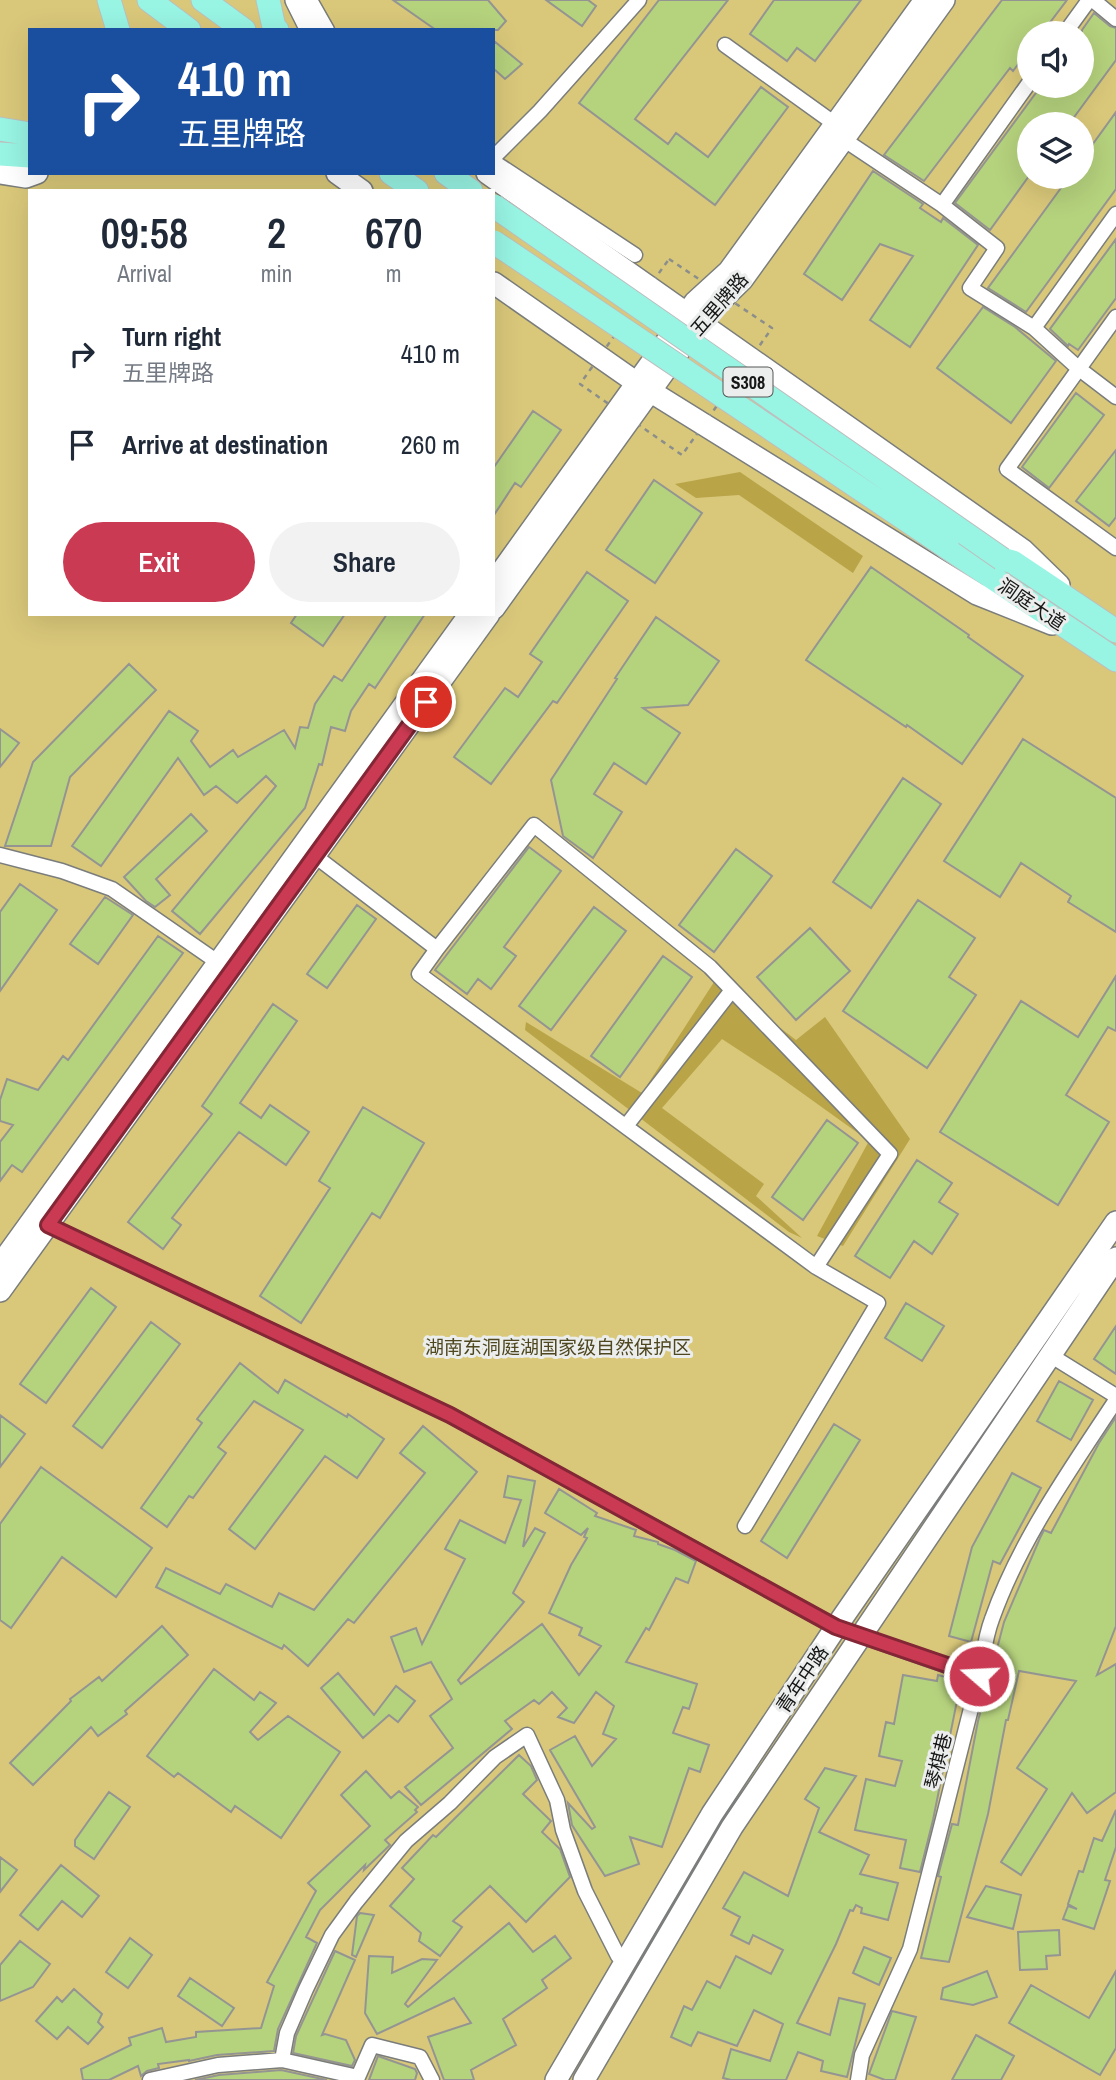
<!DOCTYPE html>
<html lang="en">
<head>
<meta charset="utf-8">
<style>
	:root { --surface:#fff; --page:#f2f2f3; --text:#1f2937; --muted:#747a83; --accent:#ca3a52 }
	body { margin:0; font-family:"Archivo Narrow","Noto Sans SC",sans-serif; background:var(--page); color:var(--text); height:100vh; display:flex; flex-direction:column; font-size:26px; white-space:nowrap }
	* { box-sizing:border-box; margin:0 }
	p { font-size:23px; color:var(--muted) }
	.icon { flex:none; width:38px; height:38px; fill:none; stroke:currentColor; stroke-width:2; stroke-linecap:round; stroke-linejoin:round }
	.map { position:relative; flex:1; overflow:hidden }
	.details { position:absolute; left:28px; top:189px; width:467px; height:427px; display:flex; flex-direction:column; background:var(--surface); border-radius:0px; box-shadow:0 7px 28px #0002 }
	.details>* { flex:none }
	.top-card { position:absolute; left:28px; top:28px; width:467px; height:147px; border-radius:0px; box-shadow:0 7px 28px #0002; background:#1a4fa0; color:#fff; overflow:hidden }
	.tools { position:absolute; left:1017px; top:21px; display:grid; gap:14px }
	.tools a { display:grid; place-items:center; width:77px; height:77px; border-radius:50%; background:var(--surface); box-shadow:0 7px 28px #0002; font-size:35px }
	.pin { position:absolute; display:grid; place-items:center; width:60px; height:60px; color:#fff; margin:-30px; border:4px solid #fff; border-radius:50%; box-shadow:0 2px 7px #0007 }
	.me { position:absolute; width:77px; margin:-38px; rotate:289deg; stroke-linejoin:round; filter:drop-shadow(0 0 5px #0008) }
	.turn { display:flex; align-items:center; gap:24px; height:147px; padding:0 35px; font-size:32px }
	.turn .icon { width:91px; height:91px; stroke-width:2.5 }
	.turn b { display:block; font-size:49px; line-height:60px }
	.eta { display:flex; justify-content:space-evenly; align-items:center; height:119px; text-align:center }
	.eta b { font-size:42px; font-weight:600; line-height:49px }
	.cta { display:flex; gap:14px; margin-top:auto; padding:14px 35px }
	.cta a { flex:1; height:80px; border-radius:42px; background:var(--accent); color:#fff; font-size:28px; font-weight:600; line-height:80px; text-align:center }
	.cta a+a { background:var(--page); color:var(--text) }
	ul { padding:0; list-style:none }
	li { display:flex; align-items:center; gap:21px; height:91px; padding:0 35px }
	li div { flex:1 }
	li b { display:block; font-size:26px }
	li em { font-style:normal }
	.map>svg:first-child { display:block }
</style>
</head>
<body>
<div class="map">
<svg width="1116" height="2080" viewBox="0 0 1116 2080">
	<rect width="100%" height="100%" fill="#dee1de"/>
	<path fill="#d9c87a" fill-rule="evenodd" d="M0 0H1116V2080H0ZM30 30H494V173H30ZM1029 33H1082V86H1029ZM1029 124H1082V177H1029ZM30 191H494V614H30Z"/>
	<path fill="#b9a448" d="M740 472 863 556 853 573 739 495 696 498 675 484Z
		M716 979 796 1040 825 1017 910 1139 843 1246 817 1236 869 1141 777 1075 722 1039 662 1108 764 1184 756 1196 802 1238 789 1232 525 1030 526 1022 642 1093Z"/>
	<path fill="#b5d27d" stroke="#949592" stroke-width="2" d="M393 0H488L506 21 498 30H436Z
		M546 0H588L596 6 582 26Z
		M659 0H728L635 119 668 144 676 133 708 157 761 87 788 107 715 205 579 103Z
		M774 0H861L815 61 797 48 787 61 750 34Z
		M1002 0H1067L1042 33H1029V50L1013 71 1010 68 924 181 884 155Z
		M1094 13 1110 26 1116 28V60L1069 124H1029V176L990 230 955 203 1041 86H1082V30Z
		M494 41 522 64 505 79 494 69Z
		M1116 112V189L1026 312 988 288 1069 177H1082V159Z
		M873 171 923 204 920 208 941 222 943 218 978 245 910 347 870 320 913 256 880 244 842 300 804 274Z
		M1116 239V298L1078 350 1069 344 1068 346 1050 329Z
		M983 307 1015 327 1056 361 1011 423 937 368Z
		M1076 393 1104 415 1049 488 1022 467Z
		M533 411 561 430 521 487 515 483 494 515V467Z
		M1116 450V517L1109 526 1076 501Z
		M654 480 702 513 655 583 606 550Z
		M871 567 969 635 968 637 1023 676 962 764 907 725 906 727 806 660Z
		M587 572 628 601 557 703 553 701 491 784 454 757 505 688 518 697 542 662 530 654Z
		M297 614H345L323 646 291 623Z
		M387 614H425L375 688 369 684 351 711 345 731 331 727 322 765 319 764 305 808 200 934 172 911 276 786 266 776 237 803 216 786 204 795 178 758 101 866 72 846 169 711 198 731 191 741 210 767 233 750 238 757 284 730 295 748 300 727 308 728 315 704 334 676 342 681Z
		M656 617 719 661 688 705 643 708 680 733 646 784 614 763 594 794 622 812 593 858 563 836 551 780 617 679 615 678Z
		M129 664 156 690 70 777 51 846H5L33 762Z
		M0 729 19 743 0 767Z
		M1023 739 1116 798V932L1068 902 1071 896 1021 863 1000 897 944 861Z
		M903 778 941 804 871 908 833 882Z
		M191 814 207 831 156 879 170 895 155 907 146 901 124 877Z
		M529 847 561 871 504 947 516 956 491 989 478 979 467 994 435 970Z
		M736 849 772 876 714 952 679 925Z
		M20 884 57 910 0 991V912Z
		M105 897 133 915 98 964 70 944Z
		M918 900 975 938 949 977 976 995 927 1068 843 1011Z
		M357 905 376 919 327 988 307 974Z
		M594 907 626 931 551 1030 519 1006Z
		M810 928 850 971 796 1020 757 977Z
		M158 936 183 953 22 1172 12 1165 0 1181V1142L13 1125 0 1121V1100L7 1079 38 1090 63 1056 68 1060Z
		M663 956 692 977 620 1077 591 1056Z
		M1116 976V1031L1108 1027 1066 1095 1109 1122 1058 1205 940 1132 1021 1001 1078 1037Z
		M273 1004 297 1021 240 1103 261 1118 270 1105 309 1132 286 1165 239 1132 172 1218 181 1225 163 1249 128 1222 212 1114 202 1106Z
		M363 1107 424 1143 380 1218 372 1213 301 1323 260 1296 330 1188 319 1181Z
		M827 1120 858 1143 803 1220 772 1197Z
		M917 1160 952 1183 939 1202 958 1214 932 1254 914 1241 890 1278 855 1256Z
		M91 1288 116 1307 46 1403 20 1384Z
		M906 1303 944 1326 922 1361 885 1338Z
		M151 1322 180 1344 102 1448 73 1426Z
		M1116 1326V1374L1094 1359Z
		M240 1363 278 1393 285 1380 347 1417 348 1414 384 1439 357 1478 325 1456 255 1549 229 1529 303 1430 254 1401 218 1447 226 1453 193 1498 189 1496 167 1527 141 1508 202 1423 197 1419Z
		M1059 1381 1093 1400 1071 1440 1037 1421Z
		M0 1415 25 1434 0 1467Z
		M1116 1417V1626L1097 1675 1116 1664V1792L1087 1813 1072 1793 1021 1875 1001 1862 1047 1789 1017 1768 1076 1681 1019 1671 1008 1720H1006L988 1814 949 1962 921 1958 941 1877 938 1876 952 1824 958 1825 978 1721 1004 1622 1040 1538 1044 1530 1051 1533 1099 1443Z
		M834 1424 860 1440 787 1558 761 1541Z
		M423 1426 477 1472 354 1623 348 1619 308 1666 284 1645 282 1649 156 1587 166 1568 220 1594 226 1584 272 1607 279 1593 314 1610 425 1473 400 1453Z
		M41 1467 152 1548 116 1597 62 1557 11 1628 0 1620V1524Z
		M1012 1473 1041 1488 1000 1564 993 1561 971 1642 949 1636 972 1547Z
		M508 1476 535 1481 523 1547 535 1528 545 1533 513 1593 524 1602 458 1680 461 1684 542 1624 579 1675 601 1646 579 1635 582 1628 549 1613 571 1565 587 1538 584 1537 588 1528 581 1535 545 1513 559 1489 597 1513 595 1516 636 1530 634 1536 658 1542V1544L675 1550 696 1561 688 1583 676 1578 649 1630 646 1628 626 1662 697 1684 689 1709 683 1707 673 1733 709 1745 700 1772 689 1768 662 1847 630 1837 639 1864 605 1876 572 1825 568 1803 592 1829 595 1827 550 1750 575 1736 592 1766 616 1739 603 1734 614 1706 596 1692 574 1723 558 1717 567 1708 552 1692 539 1704 534 1700 505 1721 512 1729 421 1805 405 1787 453 1748 430 1716 452 1699 431 1662 404 1672 391 1637 416 1628 422 1644 465 1559 445 1549 460 1520 505 1543 521 1500 504 1497Z
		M162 1626 188 1655 125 1711 127 1714 98 1736 91 1727 33 1785 10 1763 71 1701 70 1699 99 1677 102 1681Z
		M214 1669 254 1700 260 1692 276 1703 250 1732 258 1740 288 1716 340 1752 281 1838 235 1806 231 1812 178 1773 174 1777 147 1756Z
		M338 1673 374 1715 396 1686 415 1701 398 1722 389 1715 363 1738 321 1688Z
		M903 1675 937 1681 938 1675 961 1681 933 1820 920 1872 900 1868 906 1840 855 1830 866 1779 895 1786 902 1761 879 1756 886 1722 894 1724Z
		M519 1755 531 1766 537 1780 523 1794 551 1821 542 1832 560 1849 570 1877 526 1922 490 1886 453 1921 462 1927 440 1956 419 1941 421 1933 390 1906 414 1879 402 1868 433 1835 436 1837Z
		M825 1768 856 1776 819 1832 869 1855 860 1874 898 1883 888 1920 861 1913 862 1908 856 1905 853 1911 850 1910 836 1944 797 2023 830 2035 839 1998 865 2004 847 2077 821 2071 823 2061 798 2052 786 2080H731L723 2078 731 2049 770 2061 783 2024 754 2010 737 2046 698 2032 691 2046 671 2037 684 2006 692 2010 707 1981 720 1988 736 1956 771 1974 783 1950 753 1935 749 1944 731 1935 740 1917 723 1908 744 1872 788 1896 819 1808 805 1799Z
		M366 1771 391 1798 399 1791 418 1807 415 1810 417 1812 385 1840 390 1845 364 1870 365 1865 320 1910 306 1937 317 1943 278 2029 274 2051 217 2055 189 2061V2060L158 2064 159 2068 147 2071 141 2076 138 2066 109 2080H83L81 2069 131 2045 129 2038 162 2028 166 2042 196 2037V2032L261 2028 274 1986 267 1982 316 1891 308 1883 370 1826 341 1795Z
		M109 1792 130 1807 94 1859 75 1846V1840Z
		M1116 1810V1847L1105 1880 1110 1881 1094 1929 1063 1919 1068 1906 1077 1909 1068 1904 1079 1871 1083 1872 1094 1838 1102 1841Z
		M0 1857 17 1870 0 1892Z
		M61 1865 99 1896 82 1917 62 1901 38 1930 20 1915Z
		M986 1886 1021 1895 1013 1929 967 1917Z
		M360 1913 374 1915 356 1957 352 1955 357 1916Z
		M509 1923 533 1952 555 1936 571 1958 542 1980 547 1988 503 2019 516 2045 471 2070 474 2080H444L428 2037 471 2023 454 1998 377 2034 365 2013 369 1956 393 1957 392 1973 422 1959 437 1960 405 2004 408 2007Z
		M1059 1930 1060 1955 1046 1956 1047 1969 1020 1970 1018 1932Z
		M130 1938 152 1955 128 1988 106 1972Z
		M20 1941 50 1964 33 1987 0 2001V1965Z
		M864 1947 891 1958 879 1985 853 1973Z
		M335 1951 355 1960 322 2035 325 2034 346 2040 355 2060 352 2066 293 2053 296 2036Z
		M987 1971 997 1997 973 2005 941 1999 943 1988Z
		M1116 1971V2048L1100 2075 1009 2023 1031 1985 1089 2018Z
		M190 1978 234 2008 222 2026 178 1996Z
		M74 1989 102 2014 98 2022 103 2027 88 2044 68 2027 57 2039 36 2021 57 1997 62 2002Z
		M892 2011 916 2017 895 2080H885L869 2074Z
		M976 2035 1014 2056 1001 2080H952Z
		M378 2056 415 2069 417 2073 415 2080H369Z
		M281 2070 327 2080H195L219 2075Z"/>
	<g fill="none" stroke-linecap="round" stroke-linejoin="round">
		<g stroke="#7a7d7b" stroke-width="17">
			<path id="street" d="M310 0 327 30
				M1093 0 1116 19
				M1065 33 1089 0
				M725 45 835 124
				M843 139 942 205 1029 83
				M494 157 540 111 639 0
				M494 162 635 255
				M942 205 997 248 970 288 1034 328
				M1116 214 1034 328 1078 368 1116 397
				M1116 317 1007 469 1116 548
				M0 855 62 871 112 889 219 963
				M315 856 437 949 534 825 710 967 890 1154 816 1267 878 1303 745 1526
				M437 949 419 974 816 1267
				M626 1126 732 990
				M48 1225 450 1415 836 1627 979 1677 910 1949 862 2055 858 2080
				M1050 1355 1116 1396
				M979 1677C983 1658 985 1637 992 1619 1020 1540 1070 1470 1116 1400
				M150 2080 218 2065 282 2060
				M432 2080 420 2057 372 2045 358 2077 282 2060 287 2033 306 1989 332 1935 356 1902 406 1841 450 1803 495 1757 527 1735 557 1800 563 1830 585 1891 618 1956"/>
		</g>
		<g stroke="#7a7d7b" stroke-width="24">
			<path id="secondary" d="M296 0 311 30
				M0 173 26 177 37 173
				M337 173 362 191
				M487 173 1023 550 1059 585
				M494 283 637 383 977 594 1052 624
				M494 582 695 302 729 271 925 0
				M494 608 702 319 742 280 944 0
				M0 1265 470 614
				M0 1291 489 614
				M556 2080 712 1814 836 1627 1116 1222
				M584 2080 732 1827 1116 1258"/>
		</g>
		<g stroke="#bdbebd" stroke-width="25">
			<path id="primary" d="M109 0 118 30
				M149 0 189 30
				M203 0 244 30
				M268 0 274 27 277 30
				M0 129 30 134
				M0 154 30 156
				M391 173 417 191
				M446 173 471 191
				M948 548 1116 660
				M1002 559 1013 562 1116 631"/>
		</g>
		<path stroke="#8b8e8b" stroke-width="2.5" stroke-dasharray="5 5" stroke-linecap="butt" d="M669 259 772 328 682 455 580 384Z"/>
		<use href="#street" stroke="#fff" stroke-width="14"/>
		<use href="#secondary" stroke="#fff" stroke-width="21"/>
		<use href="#primary" stroke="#98f4e3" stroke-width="23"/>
		<g stroke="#bdbebd" stroke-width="25" stroke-linecap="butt">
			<path id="primary-bridge" d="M494 206 1002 559
				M494 242 948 548"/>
		</g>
		<use href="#primary-bridge" stroke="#98f4e3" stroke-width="23"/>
	</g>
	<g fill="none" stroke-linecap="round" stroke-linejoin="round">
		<g stroke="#832635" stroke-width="18">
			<path id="route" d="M426 702 48 1225 450 1415 836 1627 979 1676"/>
		</g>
		<use href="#route" stroke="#ca3a52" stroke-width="12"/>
	</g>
	<g text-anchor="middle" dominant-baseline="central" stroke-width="6" stroke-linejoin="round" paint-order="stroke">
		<rect fill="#ebeeec" stroke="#555756" stroke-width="2" x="723.5" y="367.5" width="49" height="29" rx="5"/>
		<g font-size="18" font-weight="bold" fill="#151615">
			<text x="748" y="382">S308</text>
		</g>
		<g font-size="19" fill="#151615" stroke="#ebeeec">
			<text transform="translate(719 304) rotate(-49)">五里牌路</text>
			<text transform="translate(1032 604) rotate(34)">洞庭大道</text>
			<text transform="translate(802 1679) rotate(-56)">青年中路</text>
			<text transform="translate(938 1761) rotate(-76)">琴棋巷</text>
		</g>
		<g font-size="19" fill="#4f4720" stroke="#ebeeec">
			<text x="558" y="1347">湖南东洞庭湖国家级自然保护区</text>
		</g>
	</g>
</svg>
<div class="tools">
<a><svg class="icon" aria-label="sound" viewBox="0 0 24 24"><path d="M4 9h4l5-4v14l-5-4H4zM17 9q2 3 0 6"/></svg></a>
<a><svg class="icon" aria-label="layers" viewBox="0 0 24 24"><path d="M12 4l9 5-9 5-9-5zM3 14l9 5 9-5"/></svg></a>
</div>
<div class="pin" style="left:426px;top:702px;background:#d93025"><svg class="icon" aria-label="arrive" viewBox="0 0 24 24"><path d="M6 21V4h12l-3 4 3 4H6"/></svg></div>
<svg class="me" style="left:979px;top:1676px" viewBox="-20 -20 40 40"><circle r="17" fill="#ca3a52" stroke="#fff" stroke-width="3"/><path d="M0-11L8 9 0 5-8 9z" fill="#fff"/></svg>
<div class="top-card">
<div class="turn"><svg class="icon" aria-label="right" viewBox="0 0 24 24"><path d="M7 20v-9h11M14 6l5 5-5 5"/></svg><div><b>410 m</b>五里牌路</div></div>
</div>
<section class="details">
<div class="eta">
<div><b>09:58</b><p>Arrival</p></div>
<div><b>2</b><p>min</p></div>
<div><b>670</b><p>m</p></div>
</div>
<ul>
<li><svg class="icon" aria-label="right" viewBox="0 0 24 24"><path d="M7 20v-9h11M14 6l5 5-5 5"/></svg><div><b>Turn right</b><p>五里牌路</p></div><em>410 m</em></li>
<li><svg class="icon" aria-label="arrive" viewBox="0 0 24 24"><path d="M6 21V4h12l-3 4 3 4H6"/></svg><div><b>Arrive at destination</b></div><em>260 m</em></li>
</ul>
<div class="cta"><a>Exit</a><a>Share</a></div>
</section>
</div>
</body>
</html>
